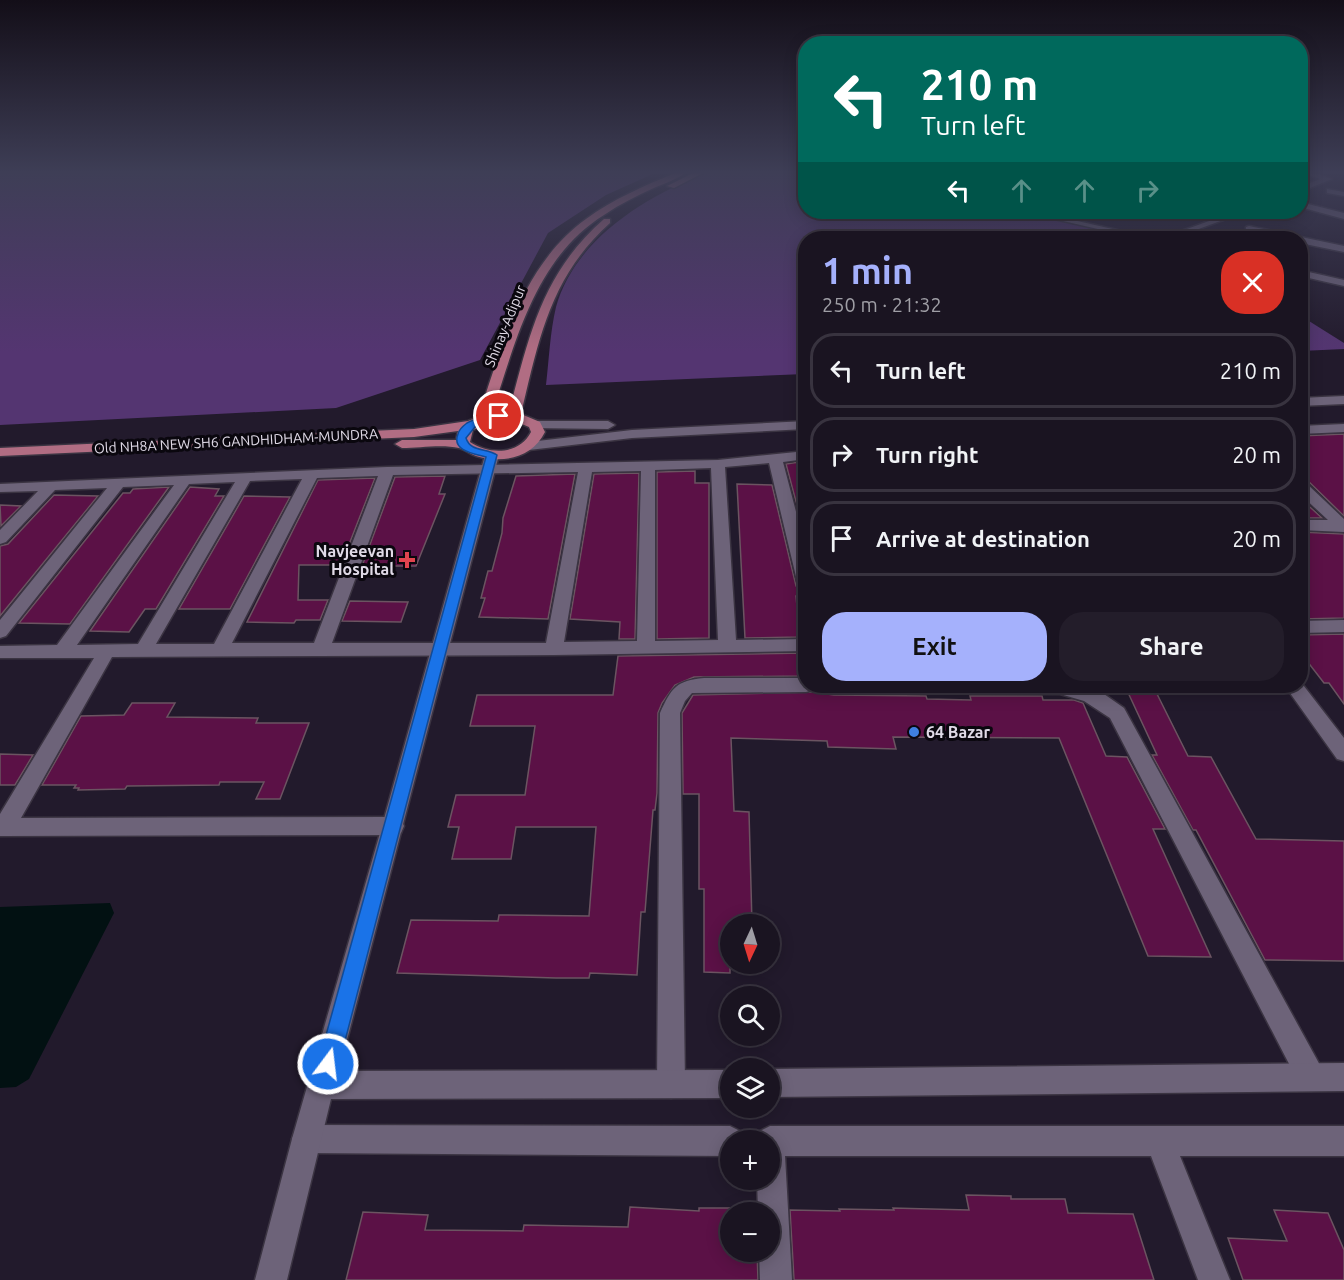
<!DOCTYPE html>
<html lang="en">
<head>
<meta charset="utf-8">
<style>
	:root { --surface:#1a1421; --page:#231d2a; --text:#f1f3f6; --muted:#9f9ea5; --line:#38333f; --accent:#a5b1fc }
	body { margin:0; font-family:Ubuntu,sans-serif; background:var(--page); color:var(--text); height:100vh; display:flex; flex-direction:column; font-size:22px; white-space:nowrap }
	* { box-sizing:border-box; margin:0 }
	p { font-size:20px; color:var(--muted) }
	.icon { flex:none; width:33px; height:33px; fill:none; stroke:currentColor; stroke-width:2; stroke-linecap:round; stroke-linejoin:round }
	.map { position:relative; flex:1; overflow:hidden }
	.side { position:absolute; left:798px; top:231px; width:510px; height:462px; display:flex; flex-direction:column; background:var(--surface); border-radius:24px; box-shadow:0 3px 15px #0003,0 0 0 2px var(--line) }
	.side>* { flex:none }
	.banner { position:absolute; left:798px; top:36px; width:510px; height:183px; border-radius:24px; box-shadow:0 3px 15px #0003,0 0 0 2px var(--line); background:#00695c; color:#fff; overflow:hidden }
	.needle { width:39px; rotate:184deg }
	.tools { position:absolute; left:720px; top:914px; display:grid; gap:12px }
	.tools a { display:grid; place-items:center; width:60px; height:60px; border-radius:50%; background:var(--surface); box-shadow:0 3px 15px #0003,0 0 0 2px var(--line); font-size:30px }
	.pin { position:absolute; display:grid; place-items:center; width:51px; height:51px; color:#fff; margin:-26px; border:3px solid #fff; border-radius:50%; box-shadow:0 2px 6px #0007 }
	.me { position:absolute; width:66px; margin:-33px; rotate:15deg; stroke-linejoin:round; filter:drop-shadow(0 0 4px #0008) }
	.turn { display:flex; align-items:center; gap:21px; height:126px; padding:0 24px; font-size:27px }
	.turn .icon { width:78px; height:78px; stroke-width:2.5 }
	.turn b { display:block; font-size:42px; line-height:51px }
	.lanes { display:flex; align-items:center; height:57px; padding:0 24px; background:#0003; justify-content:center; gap:30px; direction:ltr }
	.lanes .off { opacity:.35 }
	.round { display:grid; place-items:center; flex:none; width:63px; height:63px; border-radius:24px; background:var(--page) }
	.overview { display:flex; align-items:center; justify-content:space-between; height:102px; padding:0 24px }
	h1 { font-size:36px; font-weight:700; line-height:45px; color:var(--accent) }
	.action { display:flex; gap:12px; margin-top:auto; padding:12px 24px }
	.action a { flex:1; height:69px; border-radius:24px; background:var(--accent); color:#111; font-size:24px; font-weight:700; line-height:69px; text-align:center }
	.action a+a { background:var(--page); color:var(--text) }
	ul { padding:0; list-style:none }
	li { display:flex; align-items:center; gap:18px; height:75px; margin:0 12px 9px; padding:0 12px; border:3px solid var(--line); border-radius:24px }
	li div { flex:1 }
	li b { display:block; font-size:22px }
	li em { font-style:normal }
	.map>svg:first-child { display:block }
</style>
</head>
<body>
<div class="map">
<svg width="1344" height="1280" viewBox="0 0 1344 1280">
	<rect width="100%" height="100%" fill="#221a2c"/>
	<path fill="#543571" d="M0 173H655L606 195 548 233 480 360 336 408 0 425Z
		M706 173H805L806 212H1029L1094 226 1128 238H806L805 374 546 385C549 360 550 332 556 307 575 239 645 197 706 173Z
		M1301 316 1344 343V349L1301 351Z"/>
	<path fill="#021112" d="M110 903 114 913 29 1079 16 1087 0 1088V907Z"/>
	<path fill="#5b1146" stroke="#6b5461" stroke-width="1.5" d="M1344 434V516L1307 480 1300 479V436Z
		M806 461V539L786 464Z
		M695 471V483H709V638L657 639V472Z
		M639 473 635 639H619L620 622 570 619 594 474Z
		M575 474 548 619 479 617 485 598H481L488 571H492L502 533 503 518 516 476Z
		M445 476 439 494H445L416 566H362L395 477Z
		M375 478 341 565H299L298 600H328L320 620H296L294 623 247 622 318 480Z
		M737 484 772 485 796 586 800 591 806 592V597L796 596 800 637 745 638Z
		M169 487 70 624 19 623 123 493H130L133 489Z
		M190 487 219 489 215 496H224L156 609H145L129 632 90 631Z
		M54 495 98 496 0 616V546L8 544Z
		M244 496 290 497 230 609H179Z
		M1300 498 1322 518H1300Z
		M0 505 21 506 1 526Z
		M1300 532 1344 534V618L1300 619Z
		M350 601 408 602 401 622 342 621Z
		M1344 634V704L1329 683H1324L1300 652V635Z
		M806 653V676L694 677 675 685 662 703 658 713 657 793 655 810H653L645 912H641L637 975 590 973 589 978H556L397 973 411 920 498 921 499 915 589 916 596 827H516L511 859H452L459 827H448L456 795H525L535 726H470L477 695H613L618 656Z
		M1125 686H1153L1188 756 1211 757 1256 839 1344 841V961L1265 960 1196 830H1193L1152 755H1157Z
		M813 692 834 695 926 696 927 699 971 700 970 696H1042L1043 700H1074L1083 703 1106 756 1127 757 1165 829H1153L1211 957 1148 956 1059 738 893 737 896 749 828 747 827 741 731 738 734 811 749 812 752 924H730V973L704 972V889H699V794H683L682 713 693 695Z
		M132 703H175L167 717 258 718 256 723H309L280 799H256L264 782H220L219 785 127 786 125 789 78 790 79 788H74L76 785H42L81 716 124 715Z
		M0 754 33 755 15 785H0Z
		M966 1195 1011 1196V1199H1065L1068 1213 1133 1214 1154 1280H794L790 1210 840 1211 839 1209 894 1210 893 1208 969 1210Z
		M630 1207 699 1211V1208H730V1251H757L758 1280H346L363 1212 428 1215 425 1230 523 1231 524 1225 628 1227Z
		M1274 1210 1328 1213 1344 1250V1280H1243L1228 1238 1287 1241Z"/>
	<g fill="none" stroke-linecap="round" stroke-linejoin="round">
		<g stroke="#3b3442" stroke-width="3">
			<path id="minor" d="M1304 173H1316L1332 179 1300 192V187L1320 179Z
				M1327 189 1344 192V196L1327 193Z
				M1300 202 1344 213V219L1300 207Z
				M1024 212H1038L1152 238H1137Z
				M1234 212H1245L1174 238H1162Z
				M1249 226 1344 246V252L1300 243V238H1283L1246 231V227Z
				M1300 270 1344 280V286L1300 276Z
				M1344 424V432L1300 434V426Z
				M806 451V459L783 462 806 550V590L800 589 798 585 769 463 725 467 736 640 806 639V651L554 655 112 657 21 818 393 817 401 819 404 826 401 833 393 835 0 836V814L94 658H0V646L57 645 174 485 123 487 6 636 0 638V620L107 488 55 490 6 542 0 544V530L38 491 0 492V484L387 467 718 460ZM711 468 718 640 655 641V470ZM641 471 637 641 564 642 592 472ZM578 472 546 643H332L393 475ZM378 476 314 643H232L317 478ZM302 479 214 644H156L250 481ZM235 482 138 644 77 645 189 484Z
				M1300 481 1305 482 1344 519V532L1300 530V520H1328L1300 494Z
				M1344 620V632L1300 633V621Z
				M704 678H806V686H815L813 690 806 692 692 693 685 701 680 713 685 1084 681 1094 671 1098 661 1094 657 1084 660 713C672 687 676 681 704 678Z
				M1300 681 1344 738V761L1337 759 1285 686H1300Z
				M824 686H1081L1104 694 1124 708 1321 1067 1325 1077 1321 1087 1311 1091 1301 1087 1110 718 1084 701 1060 694 834 693 827 691Z
				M306 1125 730 1126 740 1131 744 1140H730V1156L306 1153 296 1149 292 1139 296 1129Z
				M770 1126H1344V1156H1180L1230 1280H1198L1151 1156H785L792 1280H760L759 1251H770V1212H758L757 1179H770V1140H756L760 1131Z"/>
		</g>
		<g stroke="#3b3442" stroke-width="3">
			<path id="tertiary" d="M492 451 499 455 339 1071 730 1070V1098L331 1099 287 1280H255L292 1139 382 826 485 455Z
				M1344 1063V1091L770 1097V1069Z"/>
		</g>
		<g stroke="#3b3442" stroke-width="3">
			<path id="secondary" d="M1344 396V404L1300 406V398Z
				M535 421H608L615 425 608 429 530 428 528 425 530 422Z
				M806 421V429L632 438 529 450 522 446 529 442 632 430Z"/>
		</g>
		<g stroke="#3b3442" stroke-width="3">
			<path id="primary" d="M675 173H685C677 179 666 183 656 187 638 195 620 204 604 215 535 258 516 341 492 413L509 412C529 336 542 273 604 219H610V223C550 277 539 339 521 414L540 422 545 432C532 458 503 464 476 456 470 454 464 449 459 448 442 444 419 448 402 448L395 444 402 440H456L458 431 414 437 0 456V448L414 429 468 421 478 417C502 347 522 265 586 219 613 199 644 186 675 173ZM499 420H512L529 427 531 432C519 455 490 455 470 442L473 430Z
				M693 173H703L674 188 667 186Z"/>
		</g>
		<use href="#minor" fill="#6d6379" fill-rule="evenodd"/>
		<use href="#tertiary" fill="#6d6379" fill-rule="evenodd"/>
		<use href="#secondary" fill="#6d6379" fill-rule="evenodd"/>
		<use href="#primary" fill="#b16d83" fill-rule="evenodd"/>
	</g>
	<linearGradient id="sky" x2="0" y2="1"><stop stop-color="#130e18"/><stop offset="0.49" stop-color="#3e3e56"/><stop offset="1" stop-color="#3e3e56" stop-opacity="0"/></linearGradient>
	<rect width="1344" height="352" fill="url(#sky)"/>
	<path fill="#1a73e8" stroke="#114b97" stroke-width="1.5" d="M499 413 502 414V418L475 427 466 438C470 452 487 448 497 455L339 1064 336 1071 328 1074 321 1071 318 1064 486 457C475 454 451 451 458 434 459 429 463 426 467 423 476 418 489 416 499 413Z"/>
	<path fill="#e0444e" stroke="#0a070e" stroke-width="2" d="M404 551h6v6h6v6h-6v6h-6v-6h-6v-6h6z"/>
	<circle fill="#3f7fe0" stroke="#0a070e" stroke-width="2" cx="914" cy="732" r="6"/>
	<g text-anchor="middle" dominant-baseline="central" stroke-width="6" stroke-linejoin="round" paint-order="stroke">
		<g font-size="14" fill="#e0dae7" stroke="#0a070e">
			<text transform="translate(505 326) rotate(-68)">Shinay-Adipur</text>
			<text transform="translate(236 441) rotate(-3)">Old NH8A NEW SH6 GANDHIDHAM-MUNDRA</text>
		</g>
		<g font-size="16" font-weight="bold" fill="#e0dae7" stroke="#0a070e" text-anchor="end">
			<text x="394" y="551">Navjeevan<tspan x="394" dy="18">Hospital</tspan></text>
			<text x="926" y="732" text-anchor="start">64 Bazar</text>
		</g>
	</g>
</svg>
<div class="tools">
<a><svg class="needle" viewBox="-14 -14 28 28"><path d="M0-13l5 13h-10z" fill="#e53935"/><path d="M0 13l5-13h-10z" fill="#9f9ea5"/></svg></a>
<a><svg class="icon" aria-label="search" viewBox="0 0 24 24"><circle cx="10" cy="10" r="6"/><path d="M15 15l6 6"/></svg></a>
<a><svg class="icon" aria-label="layers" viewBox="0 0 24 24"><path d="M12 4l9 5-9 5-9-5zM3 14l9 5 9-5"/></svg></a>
<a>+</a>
<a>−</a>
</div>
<div class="pin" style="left:499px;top:416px;background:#d93025"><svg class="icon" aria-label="arrive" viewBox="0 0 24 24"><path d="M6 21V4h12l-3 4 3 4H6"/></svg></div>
<svg class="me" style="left:328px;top:1064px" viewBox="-20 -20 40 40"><circle r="17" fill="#1a73e8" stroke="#fff" stroke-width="3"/><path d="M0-11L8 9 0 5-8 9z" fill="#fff"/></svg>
<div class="banner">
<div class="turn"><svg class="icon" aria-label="left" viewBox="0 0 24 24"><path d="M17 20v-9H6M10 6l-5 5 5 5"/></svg><div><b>210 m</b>Turn left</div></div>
<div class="lanes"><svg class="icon" aria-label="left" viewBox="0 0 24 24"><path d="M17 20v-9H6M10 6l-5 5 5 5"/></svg><svg class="icon off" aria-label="ahead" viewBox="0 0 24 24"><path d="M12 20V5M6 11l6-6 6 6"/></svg><svg class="icon off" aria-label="ahead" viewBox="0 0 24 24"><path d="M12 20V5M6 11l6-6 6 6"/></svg><svg class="icon off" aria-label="right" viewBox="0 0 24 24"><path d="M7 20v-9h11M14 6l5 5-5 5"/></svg></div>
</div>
<section class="side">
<div class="overview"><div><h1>1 min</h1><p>250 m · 21:32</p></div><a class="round" style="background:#d93025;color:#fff"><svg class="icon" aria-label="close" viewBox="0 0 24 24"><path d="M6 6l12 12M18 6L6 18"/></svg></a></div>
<ul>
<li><svg class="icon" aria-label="left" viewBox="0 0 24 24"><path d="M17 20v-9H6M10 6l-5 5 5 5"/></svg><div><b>Turn left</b></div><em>210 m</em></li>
<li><svg class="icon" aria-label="right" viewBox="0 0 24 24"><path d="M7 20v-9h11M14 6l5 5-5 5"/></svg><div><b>Turn right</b></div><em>20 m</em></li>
<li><svg class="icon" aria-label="arrive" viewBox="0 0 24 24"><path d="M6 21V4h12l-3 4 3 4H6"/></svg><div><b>Arrive at destination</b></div><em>20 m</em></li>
</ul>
<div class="action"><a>Exit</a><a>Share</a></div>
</section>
</div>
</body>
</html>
